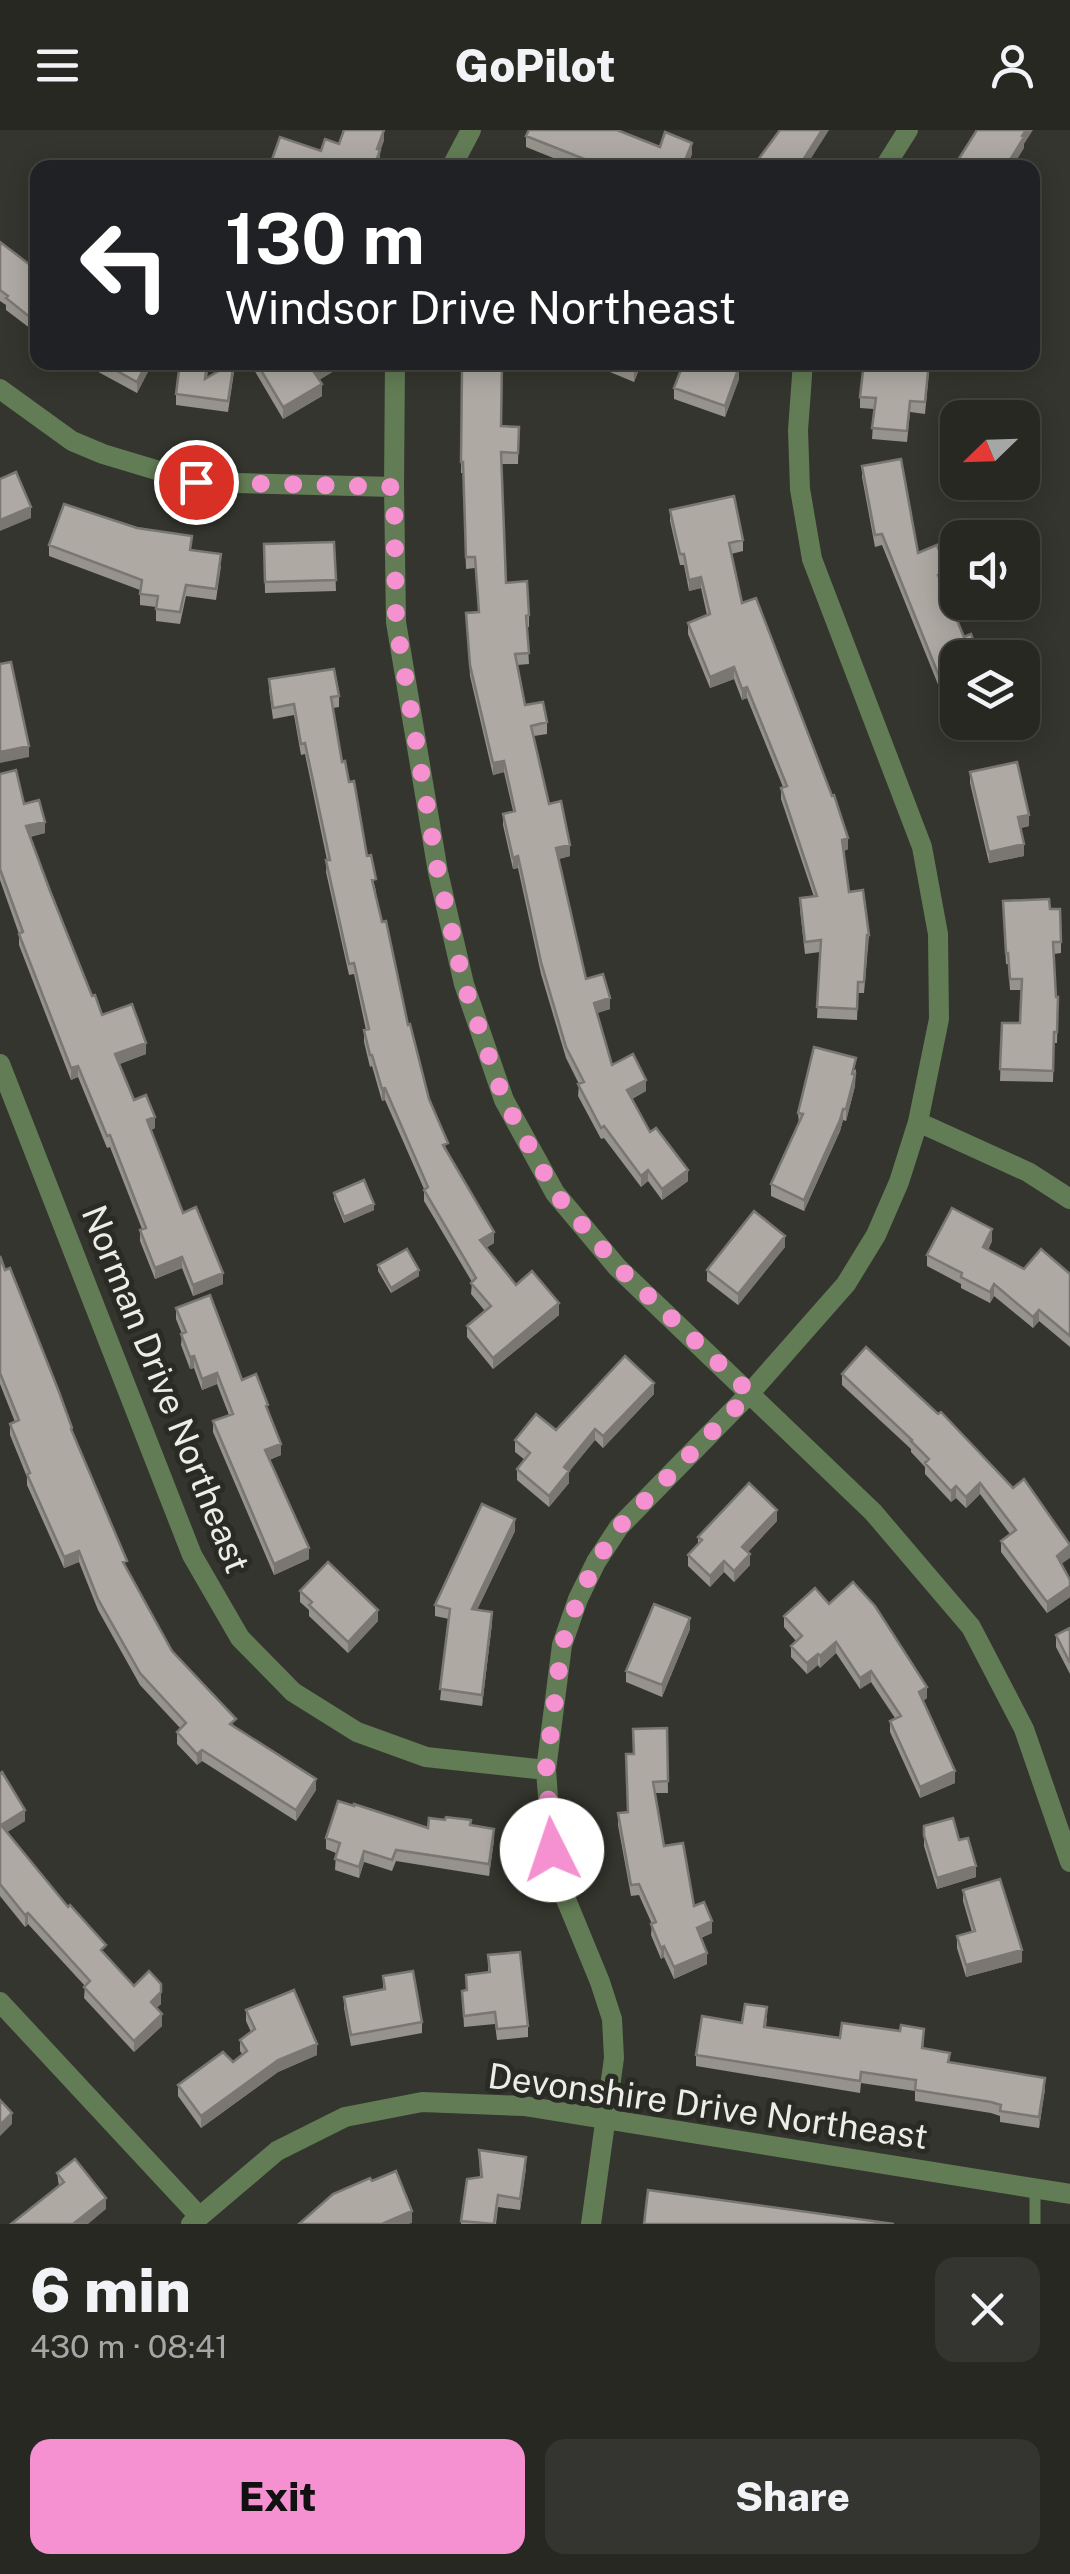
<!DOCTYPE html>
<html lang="en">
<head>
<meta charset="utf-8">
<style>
	:root { --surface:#282823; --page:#343430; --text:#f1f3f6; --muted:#a5a6a6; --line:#444441; --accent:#f590d1 }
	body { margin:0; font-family:"Public Sans",sans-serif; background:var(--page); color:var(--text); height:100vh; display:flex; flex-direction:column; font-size:38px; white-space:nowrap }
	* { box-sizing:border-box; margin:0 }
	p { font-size:32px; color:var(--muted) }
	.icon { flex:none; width:55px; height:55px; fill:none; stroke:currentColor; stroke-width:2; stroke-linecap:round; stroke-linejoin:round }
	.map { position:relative; height:2094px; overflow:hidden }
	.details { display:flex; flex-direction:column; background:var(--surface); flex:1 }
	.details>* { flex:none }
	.top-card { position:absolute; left:30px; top:30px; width:1010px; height:210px; border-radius:20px; box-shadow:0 5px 25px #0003,0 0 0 2px var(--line); background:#202124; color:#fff; overflow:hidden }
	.needle { width:65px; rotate:247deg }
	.controls { position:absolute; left:940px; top:270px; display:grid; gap:20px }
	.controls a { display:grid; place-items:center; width:100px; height:100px; border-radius:20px; background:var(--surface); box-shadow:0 5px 25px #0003,0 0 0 2px var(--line); font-size:50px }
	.pin { position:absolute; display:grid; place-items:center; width:85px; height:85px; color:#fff; margin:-42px; border:5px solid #fff; border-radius:50%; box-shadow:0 2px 10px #0007 }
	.me { position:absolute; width:110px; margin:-55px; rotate:356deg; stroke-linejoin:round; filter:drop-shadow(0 0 8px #0008) }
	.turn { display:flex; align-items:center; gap:35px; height:210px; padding:0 30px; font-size:45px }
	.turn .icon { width:130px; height:130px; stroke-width:2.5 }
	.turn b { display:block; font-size:70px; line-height:85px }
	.round { display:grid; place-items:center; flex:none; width:105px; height:105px; border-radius:20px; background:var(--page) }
	.head { display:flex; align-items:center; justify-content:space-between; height:170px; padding:0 30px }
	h1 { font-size:60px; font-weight:800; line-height:75px }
	.cta { display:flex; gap:20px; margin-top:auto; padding:20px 30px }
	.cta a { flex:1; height:115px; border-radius:20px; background:var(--accent); color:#111; font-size:40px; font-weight:800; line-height:115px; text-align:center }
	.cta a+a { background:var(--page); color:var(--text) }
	header { display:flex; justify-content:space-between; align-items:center; height:130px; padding:0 30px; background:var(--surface); font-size:45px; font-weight:800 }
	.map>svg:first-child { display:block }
</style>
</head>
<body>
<header><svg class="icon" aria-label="menu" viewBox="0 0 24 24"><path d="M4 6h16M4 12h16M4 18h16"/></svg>GoPilot<svg class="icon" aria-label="person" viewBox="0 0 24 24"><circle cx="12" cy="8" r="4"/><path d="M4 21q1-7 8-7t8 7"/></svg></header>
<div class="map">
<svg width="1070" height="2094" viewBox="0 0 1070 2094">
	<rect width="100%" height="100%" fill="#35352f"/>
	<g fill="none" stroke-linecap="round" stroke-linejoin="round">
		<path stroke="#627d55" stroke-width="11" d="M1035 2094V2058"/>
		<path stroke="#627d55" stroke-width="20" d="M451 38 471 0
			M884 38 908 0
			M395 232 394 357 396 492 438 742 464 854 504 970 555 1063 617 1137 873 1382 971 1497 1024 1599 1070 1732
			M0 259 72 311 103 324 196 352 394 357
			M0 934 192 1425 240 1508 293 1562 357 1602 426 1627 546 1640
			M918 992 1028 1042 1070 1069
			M0 1872 199 2086
			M191 2094 277 2021 345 1987 422 1972 524 1976 1070 2064
			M591 2094 614 1928 612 1889 600 1852 565 1767 552 1721 546 1640 562 1515 578 1469 596 1432 619 1397 750 1263 846 1154 876 1105 899 1052 918 992 939 889 938 804 922 717 812 429 800 359 798 300 803 232"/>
	</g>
	<path fill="#96928c" d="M526 6 660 17 692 24 686 38H578L526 17Z
		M0 112 38 141 31 199 6 180V175L0 171Z
		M80 232H153L137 263Z
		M209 232 207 248 234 242 228 282 176 275V264Z
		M342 232V236L319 250 322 266 283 289 250 233Z
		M464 232H512L511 239 502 238 501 296 519 297 518 334H501L506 453 529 485V497H527L529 534 517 535 525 575 547 592V604L534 606 549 674 570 726 559 729 586 849 610 879 597 883 612 935 646 961 632 969 650 1002 688 1051 662 1070 648 1051 641 1057 604 1008 601 1009 578 966 579 954 566 928 541 844 518 738 513 739 503 695V684L513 681 504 642 493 645 470 546 466 483 479 482 475 438 466 439 463 343H461L462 242Z
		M586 232H642L634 252Z
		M736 236 739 249 725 287 674 269V258Z
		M929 240 925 284 910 282 907 312 872 309 874 279 860 278V267Z
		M862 336 918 423 947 453 942 455 964 507 958 528V577L948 554 939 557 882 415 875 417 862 347Z
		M670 380 743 410V421L731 424 742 473 848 719 844 721 849 762 869 805 864 863H858L857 890 817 888 820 822 805 824 800 780V768L814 767 781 669V658L783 657 747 568 742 570 734 549 710 558 688 504V493L707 485 701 458 689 461 684 435H680L670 391Z
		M334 412 336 461 265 463 264 414Z
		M49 415 191 421 221 436 216 470 186 466 180 494 156 491V477L140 475V460L49 426Z
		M269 549 339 566V577L333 578 342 632 376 761H375L408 895 429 969 448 1024 494 1113 486 1118 516 1155 559 1185 493 1239 467 1207V1196L485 1181 471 1164 472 1152 424 1071V1059L385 970 382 971 372 936 370 937 364 912V900H366L354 844 349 845 326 742 327 730 305 624 301 625 294 585 273 589 269 560Z
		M970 642 1029 696 1021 698 1024 726 989 733 970 653Z
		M0 644 24 674 45 703 30 707 92 866 102 885 146 924 119 934 134 970 155 998 151 1000 183 1083 223 1154 193 1166 182 1138 155 1149 140 1111V1100L142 1099 110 1017 107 1018 78 947 71 950 19 815V804L0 750Z
		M1003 771 1050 779 1061 812V823L1054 824 1056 867 1058 878 1057 913H1054L1053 952 1000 951 1002 893H1020L1021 860H1010L1008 834H1006Z
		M856 939 855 956 846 991 843 990 840 1001 804 1081 771 1066V1054L799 994 798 983Z
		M334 1063 374 1080 344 1093 334 1069Z
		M992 1111 988 1120 1024 1139 1070 1144V1217L1039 1191 1033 1198 994 1166 990 1173 961 1158V1154L927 1136V1125Z
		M785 1117 738 1175 707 1151V1140Z
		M0 1126 127 1440 172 1521 236 1598 316 1660 296 1691 202 1631 197 1635 177 1614V1602L181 1599 140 1555 98 1480 79 1432 64 1438 27 1355V1347L10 1305V1294L15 1292 0 1254Z
		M378 1135 419 1146 391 1163 378 1141Z
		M176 1178 242 1250 268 1283 281 1325 269 1330 309 1429 274 1445 213 1302V1291L229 1285 217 1254 202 1260 194 1238 190 1239 181 1215 182 1204 176 1189Z
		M866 1217 1062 1434 1070 1450V1467L1047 1483 1001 1422V1411L1010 1404 980 1364 966 1378 956 1368 951 1372 925 1344V1337L911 1322V1319L842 1255V1244Z
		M654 1264 603 1318 595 1310 569 1341V1353L549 1377 517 1350V1339L525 1330 515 1322V1310L556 1300Z
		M777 1391 748 1422 750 1435 734 1452 724 1442 710 1457 688 1436V1425L698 1414V1407Z
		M515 1401 477 1480 492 1493 482 1576 440 1570 449 1489 435 1486V1475Z
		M300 1461 378 1491 348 1523 309 1486V1480L300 1472Z
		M829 1474 927 1568 923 1571 955 1653 920 1668 890 1602V1591L895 1588 871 1552 860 1559 836 1523 820 1538 818 1535 807 1544 791 1527V1516L796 1511 784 1497V1486Z
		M1070 1498V1544L1056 1517V1505Z
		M690 1499 662 1567 626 1552V1541Z
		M667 1598 668 1663H655L664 1716 694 1776 712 1803 701 1808 707 1834 674 1849 664 1827 661 1829 651 1805 652 1794 639 1765 631 1766 618 1695V1683L628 1682 634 1624Z
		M0 1644 25 1691 7 1702 106 1825 134 1856 161 1874 156 1878 162 1896 134 1922 84 1868 85 1856 28 1794 25 1797 0 1766Z
		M471 1695 494 1710 489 1746 396 1731 392 1741 364 1732 359 1748 335 1740 336 1723 326 1719V1708Z
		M924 1696 959 1710 976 1747 937 1759 924 1716Z
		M963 1760 1022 1832 966 1847 957 1818V1806L972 1802 963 1771Z
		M488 1825 528 1896V1907L497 1910 495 1894 464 1897 462 1861 466 1860V1845L488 1842Z
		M383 1846 422 1892V1903L351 1916 344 1878V1867L383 1859Z
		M246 1880 317 1925 278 1942 201 1998 178 1966V1955L233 1932 242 1924 240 1921V1910L251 1902 246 1891Z
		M767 1888 766 1897 840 1908 924 1910 923 1918 950 1932 1045 1959 1039 1998 1000 1992V1986L991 1983 915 1971V1961L861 1953 860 1963 696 1936V1925L742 1893Z
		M479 2020 526 2038 520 2080 498 2077 496 2094H461L467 2049 480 2047Z
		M57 2043 106 2079 59 2056Z"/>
	<path fill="#7a7772" d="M384 0V11L377 30V19Z
		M822 0H829L805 38H798Z
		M1026 0H1033L1024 14V18L1012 38H1005Z
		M692 13V24L686 38H682Z
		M380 20V31L378 38H374Z
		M38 179V190L31 199V188Z
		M147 232H153L137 263V252Z
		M329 232H342V236L314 253V242Z
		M638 232H642L634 252V241Z
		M739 237V249L725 287V276Z
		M322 254V266L283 289V277Z
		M31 377V388L0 401V390Z
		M947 442V453L938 457V445Z
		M701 447V458L689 461V450Z
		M734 537V549L710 558V547Z
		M948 542V554L939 557V546Z
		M747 557V568L742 570V559Z
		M29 616V627L0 633V622Z
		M504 631V642L493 645V633Z
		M1029 685V696L1018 698V687Z
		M45 692V703L26 707V696Z
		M848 708V719L842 721V710Z
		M1024 714V726L989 733V722Z
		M570 715V726L556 729V718Z
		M518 726V738L513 739V728Z
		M610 868V879L594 884V873Z
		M146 913V924L115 936V924Z
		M78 936V947L71 950V938Z
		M855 944V956L846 991V979Z
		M646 950V961L627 971V960Z
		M385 958V970L382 971V959Z
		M843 979V990L840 1001 804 1081V1070Z
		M155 987V998L147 1001V990Z
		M648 1040V1051L641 1057V1046Z
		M688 1040V1051L662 1070V1059Z
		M374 1074V1080L344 1093V1087Z
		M992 1099V1111L983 1128V1117Z
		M494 1102V1113L480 1121V1110Z
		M785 1106V1117L738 1175V1164Z
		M182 1127V1138L155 1149V1138Z
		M419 1140V1146L391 1163V1158Z
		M223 1143V1154L193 1166V1155Z
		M994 1154V1166L990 1173V1162Z
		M559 1173V1185L493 1239V1228Z
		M1039 1180V1191L1033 1198V1187Z
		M194 1226V1238L190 1239V1227Z
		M217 1243V1254L202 1260V1249Z
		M654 1253V1264L603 1318V1306Z
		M595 1299V1310L564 1348V1337Z
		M281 1314V1325L265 1332V1320Z
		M569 1341V1353L549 1377V1366Z
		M980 1353V1364L966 1378V1367Z
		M956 1356V1368L951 1372V1361Z
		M777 1380V1391L742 1428V1417Z
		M515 1389V1401L472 1490V1479Z
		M1070 1416V1428L1057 1437V1426Z
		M309 1418V1429L274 1445V1434Z
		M79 1421V1432L64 1438V1427Z
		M750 1424V1435L734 1452V1441Z
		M724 1431V1442L710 1457V1446Z
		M1070 1456V1467L1047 1483V1472Z
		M378 1480V1491L348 1523V1512Z
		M492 1482V1493L482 1576V1565Z
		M690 1488V1499L662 1567V1555Z
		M836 1512V1523L820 1538V1526Z
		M818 1524V1535L807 1544V1533Z
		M871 1541V1552L860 1559V1548Z
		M927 1557V1568L919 1573V1562Z
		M202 1620V1631L197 1635V1624Z
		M955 1641V1653L920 1668V1657Z
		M316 1649V1660L296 1691V1680Z
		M25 1680V1691L1 1706V1695Z
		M494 1699V1710L489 1746V1734Z
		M364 1721V1732L359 1748V1737Z
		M976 1736V1747L937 1759V1748Z
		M28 1783V1794L25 1797V1785Z
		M712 1791V1803L697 1809V1798Z
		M664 1816V1827L661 1829V1818Z
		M1022 1820V1832L966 1847V1835Z
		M707 1823V1834L674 1849V1837Z
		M161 1862V1874L151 1883V1872Z
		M162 1884V1896L134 1922V1911Z
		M317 1914V1925L278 1942 201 1998V1986L278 1930Z
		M1045 1948V1959L1039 1998V1987Z
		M12 1983V1994L0 2006V1995Z
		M526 2027V2038L520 2080V2069Z
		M106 2068V2079L88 2094H73Z
		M412 2081V2093L409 2094H382Z"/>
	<path fill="#aeaaa3" stroke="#7a7772" stroke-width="2.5" d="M344 0H384L377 19 380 20 374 38H269L280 7 321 21 325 9 339 14Z
		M529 0H617L660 17 665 2 692 13 682 38H607L526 6Z
		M780 0H822L798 38H752Z
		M977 0H1026L1022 6 1024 7 1005 38H953Z
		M0 112 38 141V179L31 188 6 168 8 166 0 160Z
		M101 232H147L137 252Z
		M180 232H207L205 249 234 232 228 271 176 264Z
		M256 232H329L314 242 322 254 283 277Z
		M464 232H502L501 296 519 297 518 323 501 322 506 453 527 451 529 485 526 486 529 523 515 524 525 575 543 572 547 592 531 596 549 674 561 671 570 715 556 718 586 849 603 844 610 868 594 873 612 935 633 924 646 950 627 960 650 1002 656 998 688 1040 662 1059 648 1040 641 1046 604 996 601 998 578 954 584 952 566 917 541 832 518 726 513 728 503 684 515 681 504 631 493 633 470 535 466 483 479 482 475 427H466L463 332H461L462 242Z
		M613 232H638L634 241Z
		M684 232 736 233 735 236 739 237 725 276 674 258Z
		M864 232H929L925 272 910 271 907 301 872 298 876 268 860 267Z
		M901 329 918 423 937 415 947 442 938 445 964 507 971 504 980 528H958V566L948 542 939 546 882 404 875 405 862 336Z
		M16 342 31 377 0 390V349Z
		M734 366 743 410 729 413 742 473 756 468 832 666 834 665 848 708 842 710 849 762 863 760 869 805H867L864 852H858L857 879 817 877 821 810 805 812 800 768 817 766 781 658 787 656 747 557 742 559 734 537 710 547 688 493 710 484 701 447 689 450 684 424H680L670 380Z
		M64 374 137 398 192 406 190 420 221 424 216 459 186 455 180 482 156 479 158 466 140 464 142 450 49 415Z
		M334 412 336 450 265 452 264 414Z
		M11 532 29 616 0 622V534Z
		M334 539 339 566 331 567 342 632 345 631 349 652 354 651 367 726 371 725 376 749 372 750 382 792 386 791 408 895 410 894 429 969 448 1013 443 1015 494 1102 480 1110 516 1155 532 1141 559 1173 493 1228 467 1196 491 1176 471 1153 476 1148 424 1060 428 1057 385 958 382 959 372 925H370L364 900 369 899 354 833 349 834 326 730H330L305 613 301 614 294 574 273 578 269 549Z
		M1017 632 1029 685 1018 687 1024 714 989 722 970 642Z
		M16 640 24 674 39 670 45 692 26 696 50 761 92 866 95 865 102 885 132 874 146 913 115 924 134 970 146 965 155 987 147 990 183 1083 196 1077 223 1143 193 1155 182 1127 155 1138 140 1100 146 1098 110 1005 107 1006 78 936 71 938 19 804 23 802 0 739V644Z
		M1049 769 1050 779H1060L1061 812H1053L1056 867H1058L1057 902H1054L1053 941 1000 939 1002 893H1020L1022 849H1010L1008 823H1006L1003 771Z
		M814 917 856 928 852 944H855L846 979H843L840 990 804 1070 771 1054 803 984 798 983Z
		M364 1050 374 1074 344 1087 334 1063Z
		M952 1078 992 1099 983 1117 1024 1139 1041 1119 1070 1144V1206L1039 1180 1033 1187 994 1154 990 1162 961 1147 962 1143 927 1125Z
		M754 1081 785 1106 738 1164 707 1140Z
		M407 1119 419 1140 391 1158 378 1135Z
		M0 1126 5 1140 10 1138 59 1262 72 1298 71 1299 127 1431 123 1432 172 1521 236 1589 230 1594 316 1649 296 1680 202 1620 197 1624 177 1602 186 1593 140 1543 98 1469 79 1421 64 1427 27 1344 30 1343 10 1294 19 1290 0 1243Z
		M210 1165 242 1250 256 1244 268 1275 266 1276 281 1314 265 1320 309 1418 274 1434 213 1291 233 1284 217 1243 202 1249 194 1226 190 1227 181 1204 186 1202 176 1178Z
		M866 1217 938 1284 941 1282 1013 1358 1024 1349 1070 1415 1057 1426 1070 1450V1456L1047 1472 1001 1411 1016 1400 980 1353 966 1367 956 1356 951 1361 925 1333 929 1329 911 1311 912 1310 842 1244Z
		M625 1226 654 1253 603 1306 595 1299 564 1337 569 1341 549 1366 517 1339 530 1323 515 1310 536 1284 556 1300Z
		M749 1353 777 1380 742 1417 750 1424 734 1441 724 1431 710 1446 688 1425 702 1410 698 1407Z
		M482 1374 515 1389 472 1479 492 1482 482 1565 440 1559 450 1479 435 1475Z
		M328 1432 378 1480 348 1512 309 1475 312 1472 300 1461Z
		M853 1452 875 1476 927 1557 919 1562 955 1641 920 1657 890 1591 901 1586 871 1541 860 1548 836 1512 820 1526 818 1524 807 1533 791 1516 802 1506 784 1486 815 1458 829 1474Z
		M654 1474 690 1488 662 1555 626 1541Z
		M1070 1498V1533L1056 1505Z
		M667 1598 668 1651 653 1652 664 1716 683 1713 694 1776 704 1772 712 1791 697 1798 707 1823 674 1837 664 1816 661 1818 651 1794 656 1792 639 1754 631 1755 618 1683 628 1682 626 1624H634L633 1599Z
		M2 1642 25 1680 1 1695 68 1777 70 1775 106 1815 101 1820 134 1856 149 1841 161 1854V1862L151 1872 162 1884 134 1911 84 1857 90 1851 28 1783 25 1785 0 1754V1644Z
		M338 1671 354 1676V1674L428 1698 429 1688 445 1690 446 1687 471 1690 470 1695 494 1699 489 1734 396 1720 392 1730 364 1721 359 1737 335 1729 340 1713 326 1708Z
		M953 1688 959 1710 968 1708 976 1736 937 1748 924 1705V1696Z
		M1000 1749 1022 1820 966 1835 957 1806 975 1801 963 1760Z
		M520 1822 528 1896 497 1899 495 1882 464 1886 462 1861 467 1860 466 1845 490 1842 488 1825Z
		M413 1841 422 1892 351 1905 344 1867 385 1859 383 1846Z
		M294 1860 317 1914 278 1930 201 1986 178 1955 223 1922 233 1932 247 1921 240 1910 255 1899 246 1880Z
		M745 1874 767 1877 764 1897 840 1908 842 1893 900 1901 901 1895 924 1899 922 1918 950 1923 948 1932 1045 1948 1039 1987 1000 1981 1001 1975 991 1972 915 1960 916 1950 861 1942 860 1951 696 1925 702 1886 742 1893Z
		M0 1970 12 1983 0 1995Z
		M479 2020 526 2027 520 2069 498 2065 494 2094 461 2091 467 2049 482 2047Z
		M75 2029 106 2068 73 2094H11L64 2052 57 2043Z
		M396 2041 412 2081 382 2094H299L333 2064 370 2048 372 2051Z
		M648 2060 894 2094H644Z"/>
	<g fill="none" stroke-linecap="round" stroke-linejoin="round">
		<path stroke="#f590d1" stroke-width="18" stroke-dasharray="0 32.4" d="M196 352 394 357 396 492 438 742 464 854 504 970 555 1063 597 1112 618 1137 750 1263 619 1397 596 1432 578 1470 562 1515 546 1640 552 1720"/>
	</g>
	<g text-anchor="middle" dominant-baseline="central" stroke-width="10" stroke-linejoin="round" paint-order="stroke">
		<g font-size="35" fill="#ecece8" stroke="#2b2b25">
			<text transform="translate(166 1259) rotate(68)">Norman Drive Northeast</text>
			<text transform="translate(708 1976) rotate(8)">Devonshire Drive Northeast</text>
		</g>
	</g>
</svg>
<div class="controls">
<a><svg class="needle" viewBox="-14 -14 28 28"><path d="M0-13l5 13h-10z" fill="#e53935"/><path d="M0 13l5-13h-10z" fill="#a5a6a6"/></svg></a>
<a><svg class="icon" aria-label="sound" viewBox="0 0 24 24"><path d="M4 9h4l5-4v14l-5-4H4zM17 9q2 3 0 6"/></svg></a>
<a><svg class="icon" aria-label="layers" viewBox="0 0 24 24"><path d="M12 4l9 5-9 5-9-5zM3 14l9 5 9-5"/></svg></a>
</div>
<div class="pin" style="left:196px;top:352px;background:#d93025"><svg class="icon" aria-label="arrive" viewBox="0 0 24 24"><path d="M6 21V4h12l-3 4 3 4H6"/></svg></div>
<svg class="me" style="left:552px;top:1720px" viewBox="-20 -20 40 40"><circle r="19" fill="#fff"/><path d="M0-13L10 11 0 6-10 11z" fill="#f590d1"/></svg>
<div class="top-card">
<div class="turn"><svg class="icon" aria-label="left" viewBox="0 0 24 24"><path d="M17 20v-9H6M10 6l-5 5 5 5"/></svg><div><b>130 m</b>Windsor Drive Northeast</div></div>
</div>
</div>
<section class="details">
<div class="head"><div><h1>6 min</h1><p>430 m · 08:41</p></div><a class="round"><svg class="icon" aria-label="close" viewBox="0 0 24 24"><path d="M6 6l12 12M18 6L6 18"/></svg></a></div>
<div class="cta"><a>Exit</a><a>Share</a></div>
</section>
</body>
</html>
